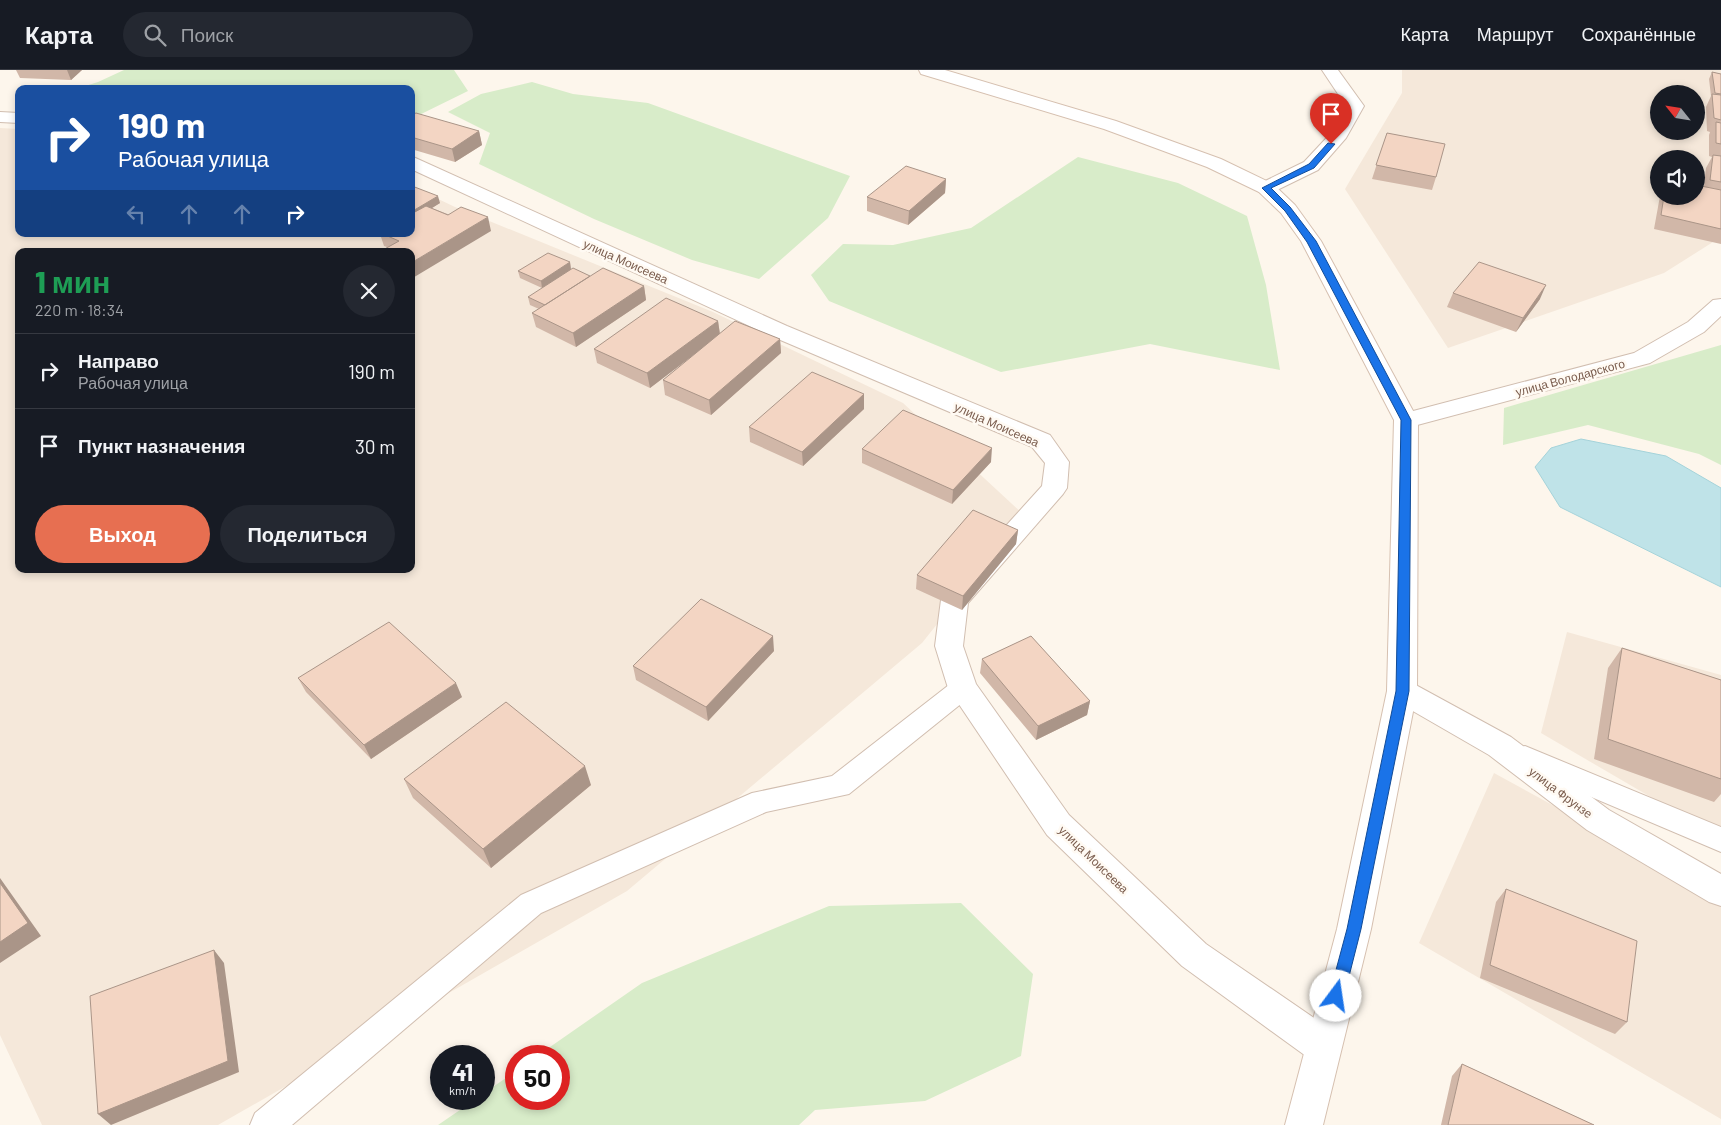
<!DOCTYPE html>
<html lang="ru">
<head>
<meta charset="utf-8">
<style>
	:root { --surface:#171b24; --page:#242831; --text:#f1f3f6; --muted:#9ea1a6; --line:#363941; --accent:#e76f51 }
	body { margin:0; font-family:Barlow,sans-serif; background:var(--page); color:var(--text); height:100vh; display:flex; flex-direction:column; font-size:19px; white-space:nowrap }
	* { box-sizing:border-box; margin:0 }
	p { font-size:16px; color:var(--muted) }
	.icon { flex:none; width:28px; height:28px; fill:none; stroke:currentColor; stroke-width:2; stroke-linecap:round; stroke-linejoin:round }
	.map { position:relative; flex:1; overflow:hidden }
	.sheet { position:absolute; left:15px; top:178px; width:400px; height:325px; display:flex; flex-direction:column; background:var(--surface); border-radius:10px; box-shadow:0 2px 8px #0003 }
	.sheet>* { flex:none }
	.banner { position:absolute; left:15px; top:15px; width:400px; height:152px; border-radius:10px; box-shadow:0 2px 8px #0003; background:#1a4fa0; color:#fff; overflow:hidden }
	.needle { width:32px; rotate:300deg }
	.fabs { position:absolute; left:1650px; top:15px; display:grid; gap:10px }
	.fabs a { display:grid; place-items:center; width:55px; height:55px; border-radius:50%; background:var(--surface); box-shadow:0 2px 8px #0003; font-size:25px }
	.speed { position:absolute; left:430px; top:975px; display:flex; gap:10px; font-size:25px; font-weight:700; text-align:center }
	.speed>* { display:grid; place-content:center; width:65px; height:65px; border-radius:50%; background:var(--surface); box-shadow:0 2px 8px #0003; line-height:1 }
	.speed small { font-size:12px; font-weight:400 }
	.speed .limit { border:8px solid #d22; background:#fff; color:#111 }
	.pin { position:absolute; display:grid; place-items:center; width:42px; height:42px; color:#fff; margin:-51px -21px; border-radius:50% 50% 50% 0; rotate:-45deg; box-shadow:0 0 5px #0007 }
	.pin .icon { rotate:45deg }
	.me { position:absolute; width:55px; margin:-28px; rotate:14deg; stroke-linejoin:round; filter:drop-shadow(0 0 4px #0008) }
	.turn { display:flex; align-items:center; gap:18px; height:105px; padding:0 20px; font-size:22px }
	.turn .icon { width:65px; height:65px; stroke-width:2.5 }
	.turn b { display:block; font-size:35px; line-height:42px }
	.lanes { display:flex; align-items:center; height:48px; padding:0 20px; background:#0003; justify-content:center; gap:25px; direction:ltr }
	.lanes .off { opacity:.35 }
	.round { display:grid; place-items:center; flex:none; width:52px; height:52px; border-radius:26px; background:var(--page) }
	.summary { display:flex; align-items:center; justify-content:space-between; height:85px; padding:0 20px }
	h1 { font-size:30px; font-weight:800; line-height:38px; color:#1e9e55 }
	.button { display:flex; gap:10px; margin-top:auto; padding:10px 20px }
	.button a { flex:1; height:58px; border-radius:30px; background:var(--accent); color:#fff; font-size:20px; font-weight:800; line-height:58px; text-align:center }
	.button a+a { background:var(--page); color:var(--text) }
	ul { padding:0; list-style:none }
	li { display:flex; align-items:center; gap:15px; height:75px; padding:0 20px; border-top:1px solid var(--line) }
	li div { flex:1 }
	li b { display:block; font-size:19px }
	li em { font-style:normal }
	header { display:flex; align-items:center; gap:30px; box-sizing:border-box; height:70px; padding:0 25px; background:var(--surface); border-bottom:1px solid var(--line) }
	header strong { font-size:24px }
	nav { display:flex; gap:28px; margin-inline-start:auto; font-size:18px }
	.search { width:350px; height:45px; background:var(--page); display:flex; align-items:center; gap:12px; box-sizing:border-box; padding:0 18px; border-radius:28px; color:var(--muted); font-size:19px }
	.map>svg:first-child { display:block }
</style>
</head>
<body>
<header>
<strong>Карта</strong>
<div class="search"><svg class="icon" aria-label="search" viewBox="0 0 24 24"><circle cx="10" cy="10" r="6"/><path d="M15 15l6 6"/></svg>Поиск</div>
<nav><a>Карта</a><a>Маршрут</a><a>Сохранённые</a></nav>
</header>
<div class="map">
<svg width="1721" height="1055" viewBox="0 0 1721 1055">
	<rect width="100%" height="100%" fill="#fdf6ec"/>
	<path fill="#f5e8da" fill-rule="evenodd" d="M1402 0H1721V167L1664 203 1448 278 1345 119 1402 23ZM1659 24H1696V61H1659ZM1659 89H1696V126H1659Z
		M0 58 19 59V164H411V116L455 137 713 242 903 333 1024 445 922 573 627 821 218 1055H42L0 965ZM19 181H411V499H19Z
		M1567 562 1721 605V768L1541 663Z
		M1494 703 1721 827V1049L1419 873Z"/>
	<path fill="#d8ecc9" d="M124 0H454L468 21 411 49V19H76L98 12Z
		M532 12 573 24 648 33 850 106 828 148 759 209 692 190 594 149 479 94 490 63 448 42 481 24Z
		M1078 87 1178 113 1247 146 1266 215 1280 300 1150 274 1001 302 829 231 811 205 843 174 893 175 971 158Z
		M1721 275V395L1699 384 1588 355 1503 375 1504 338Z
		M961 833 1033 904 1021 986 925 1031 815 1040 799 1055H438L476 1029H484V1023L516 1001V1029H559V986H537L642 913 829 836Z"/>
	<path fill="#bfe3e8" stroke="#a5d3da" d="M1581 369 1666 386 1721 418V517L1560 437 1535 397 1551 378Z"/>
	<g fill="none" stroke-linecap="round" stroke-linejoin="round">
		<g stroke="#d1beb0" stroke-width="2">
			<path id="service" d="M963 608 972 611 976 618 972 625 849 724 766 742 541 843 292 1055H250L255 1043 521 825 752 723 832 706 954 611Z
				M1525 676 1721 757V782L1516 695 1512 687 1516 679Z"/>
		</g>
		<g stroke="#d1beb0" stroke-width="2">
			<path id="minor" d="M1322 0H1338L1364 36 1346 68 1318 100 1273 122 1266 124 1259 122 1256 118 1259 114 1304 92 1332 62 1346 36Z
				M0 42 19 43V53L0 52Z
				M411 86 787 256 1050 365 1069 392 1067 418 1063 424 968 533 963 576 976 614 1069 745 1206 874 1336 963 1341 976 1336 989 1323 994 1310 989 1182 896 1047 765 948 618 935 576 941 530 945 523 1042 416 1045 393 1032 377 771 266 411 99Z
				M1721 229V246L1704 262 1650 293 1406 358 1398 355 1394 350 1398 345 1634 283 1688 252 1713 230Z
				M1402 609 1412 613 1511 667 1609 740 1721 804V836L1709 832 1587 760 1489 685 1392 629 1387 621 1392 613Z"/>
		</g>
		<g stroke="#d6c0b0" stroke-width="2">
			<path id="secondary" d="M919 0H945L1116 51 1221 89 1273 114 1295 135 1321 171 1418 350 1417 621 1371 859 1323 1055H1285L1337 859 1387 621 1394 350 1301 171 1281 143 1259 122 1207 97 1104 59 921 4Z"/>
		</g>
		<use href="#service" fill="#fff" fill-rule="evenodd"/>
		<use href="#minor" fill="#fff" fill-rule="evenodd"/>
		<use href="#secondary" fill="#fff" fill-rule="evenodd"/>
	</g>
	<path fill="#d1b7a8" d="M16 0H82L71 10 20 8Z
		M1712 2 1721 4V174L1654 159 1660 126H1696L1704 116 1706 98 1712 87 1709 86V65L1710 62 1707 61 1706 37 1711 26 1709 9Z
		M411 45 479 61 482 75 455 92 411 79Z
		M1387 63 1436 107 1432 120 1372 109Z
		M946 109 945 123 908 155 867 141V127Z
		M411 117 440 133 432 138 491 161 387 177 384 176 380 164H411Z
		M570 192 571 200 542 218 520 208 518 201Z
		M590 206 644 216 646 230 576 277 536 257 532 243 539 239 530 235 528 227Z
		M1453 223 1540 229 1516 262 1447 237Z
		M718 251 720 264 780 269 781 283 711 345 665 325 663 310 701 279 650 318 597 293 594 279Z
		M864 324V339L803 396 750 372 749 357Z
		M862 379 991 392 952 434 862 393Z
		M1018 460 1016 474 962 540 916 519 917 505Z
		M1622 578 1721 610V724L1714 732 1594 689 1608 598Z
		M774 581 708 651 636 610 633 596Z
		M982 589 1090 631 1087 645 1036 670 980 603Z
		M298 608 462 627 371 689 306 622Z
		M404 709 591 715 491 798 413 728Z
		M1506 819 1627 952 1615 964 1480 908 1496 832Z
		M1462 994 1594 1055H1441L1452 1006Z"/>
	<path fill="#aa9588" d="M67 0H82L71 10Z
		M479 61 482 75 455 92 452 79Z
		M946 109 945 123 908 155 909 141Z
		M438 126 440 133 411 151V142Z
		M488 147 491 161 411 209V193Z
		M570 192 571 200 542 218 541 211Z
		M1546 215 1540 229 1516 262 1523 248Z
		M644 216 646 230 576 277 573 263Z
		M718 251 720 265 650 318 647 303Z
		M780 269 781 283 711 345 709 330Z
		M864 324V339L803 396 802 382Z
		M992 378 991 392 952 434 953 420Z
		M1018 460 1016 474 962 540 963 526Z
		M773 566 774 581 708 651 706 637Z
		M456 613 462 627 371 689 364 675Z
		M1090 631 1087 645 1036 670 1038 656Z
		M585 696 591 715 491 798 483 779Z
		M0 808 41 866 0 893Z
		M214 880 224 893 239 1002 111 1055 98 1044Z"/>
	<path fill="#f3d5c3" stroke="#aa9588" d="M1712 2 1721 4V24L1715 23Z
		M1712 24 1721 25V50L1714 48Z
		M416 43 479 61 452 79 411 67V45Z
		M1716 52 1721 53V74L1716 73Z
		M1387 63 1445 74 1436 107 1376 95Z
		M1713 85 1721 86V112L1710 110Z
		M906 96 946 109 909 141 867 127Z
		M1696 115 1721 120V159L1661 145 1664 126H1696Z
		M412 116 438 126 411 142Z
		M426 136 448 145 461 137 488 147 411 193V181H381L399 171 383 164H411V144Z
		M548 183 570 192 541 211 518 201Z
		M1479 192 1546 215 1523 248 1453 223Z
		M573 198 590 206 545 235 528 227Z
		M603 198 644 216 573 263 532 243Z
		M666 228 718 251 647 303 594 279Z
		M735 251 780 269 709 330 663 310Z
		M812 302 864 324 802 382 749 357Z
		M903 340 992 378 953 420 862 379Z
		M973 440 1018 460 963 526 917 505Z
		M701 529 773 566 706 637 633 596Z
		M389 552 456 613 364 675 298 608Z
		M1031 566 1090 631 1038 656 982 589Z
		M1622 578 1721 610V709L1608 669Z
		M506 632 585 696 483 779 404 709Z
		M0 813 28 853 0 872Z
		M1506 819 1637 871 1627 952 1490 895Z
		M214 880 228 991 98 1044 90 926Z
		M1462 994 1594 1055H1448Z"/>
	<path fill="#1a73e8" stroke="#114b97" d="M1328 73 1335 74 1314 98 1271 118 1290 137 1316 171 1411 350 1409 621 1361 859 1344 926 1342 931 1336 933 1331 931 1329 926 1347 859 1396 621 1401 350 1307 172 1285 141 1262 118 1309 94Z"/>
	<g text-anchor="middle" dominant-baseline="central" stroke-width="5" stroke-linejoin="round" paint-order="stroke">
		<g font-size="12" fill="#7a5c4d" stroke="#fffaf3">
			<text transform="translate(626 191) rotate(24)">улица Моисеева</text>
			<text transform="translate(1570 307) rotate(-15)">улица Володарского</text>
			<text transform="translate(997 354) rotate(24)">улица Моисеева</text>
			<text transform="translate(1561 722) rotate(37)">улица Фрунзе</text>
			<text transform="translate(1094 789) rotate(44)">улица Моисеева</text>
		</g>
	</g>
</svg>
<div class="fabs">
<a><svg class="needle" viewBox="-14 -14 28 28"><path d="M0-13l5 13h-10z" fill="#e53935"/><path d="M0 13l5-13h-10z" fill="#9ea1a6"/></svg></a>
<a><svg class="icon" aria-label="sound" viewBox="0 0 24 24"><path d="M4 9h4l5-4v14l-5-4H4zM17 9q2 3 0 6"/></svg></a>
</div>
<div class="speed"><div>41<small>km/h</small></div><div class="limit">50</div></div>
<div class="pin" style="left:1331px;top:74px;background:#d93025"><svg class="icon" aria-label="arrive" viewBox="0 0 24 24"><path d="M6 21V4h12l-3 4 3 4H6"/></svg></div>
<svg class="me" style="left:1336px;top:926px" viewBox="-20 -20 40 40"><circle r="19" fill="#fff"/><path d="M0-13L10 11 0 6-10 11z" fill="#1a73e8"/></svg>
<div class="banner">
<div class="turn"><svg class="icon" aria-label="right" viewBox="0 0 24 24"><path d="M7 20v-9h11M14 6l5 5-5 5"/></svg><div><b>190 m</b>Рабочая улица</div></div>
<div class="lanes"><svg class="icon off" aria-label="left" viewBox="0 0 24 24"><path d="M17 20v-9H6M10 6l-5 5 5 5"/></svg><svg class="icon off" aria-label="ahead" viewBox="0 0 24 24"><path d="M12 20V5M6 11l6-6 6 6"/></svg><svg class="icon off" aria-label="ahead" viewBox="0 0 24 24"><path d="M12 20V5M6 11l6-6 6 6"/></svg><svg class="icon" aria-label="right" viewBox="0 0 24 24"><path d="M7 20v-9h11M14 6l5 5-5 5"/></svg></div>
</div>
<section class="sheet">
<div class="summary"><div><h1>1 мин</h1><p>220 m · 18:34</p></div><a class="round"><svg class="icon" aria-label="close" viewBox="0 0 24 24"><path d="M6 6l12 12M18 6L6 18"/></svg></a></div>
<ul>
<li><svg class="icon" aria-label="right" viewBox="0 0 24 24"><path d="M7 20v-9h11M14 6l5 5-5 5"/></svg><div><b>Направо</b><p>Рабочая улица</p></div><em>190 m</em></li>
<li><svg class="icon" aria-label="arrive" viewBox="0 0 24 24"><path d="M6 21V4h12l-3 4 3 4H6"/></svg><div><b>Пункт назначения</b></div><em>30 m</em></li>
</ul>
<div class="button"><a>Выход</a><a>Поделиться</a></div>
</section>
</div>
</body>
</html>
